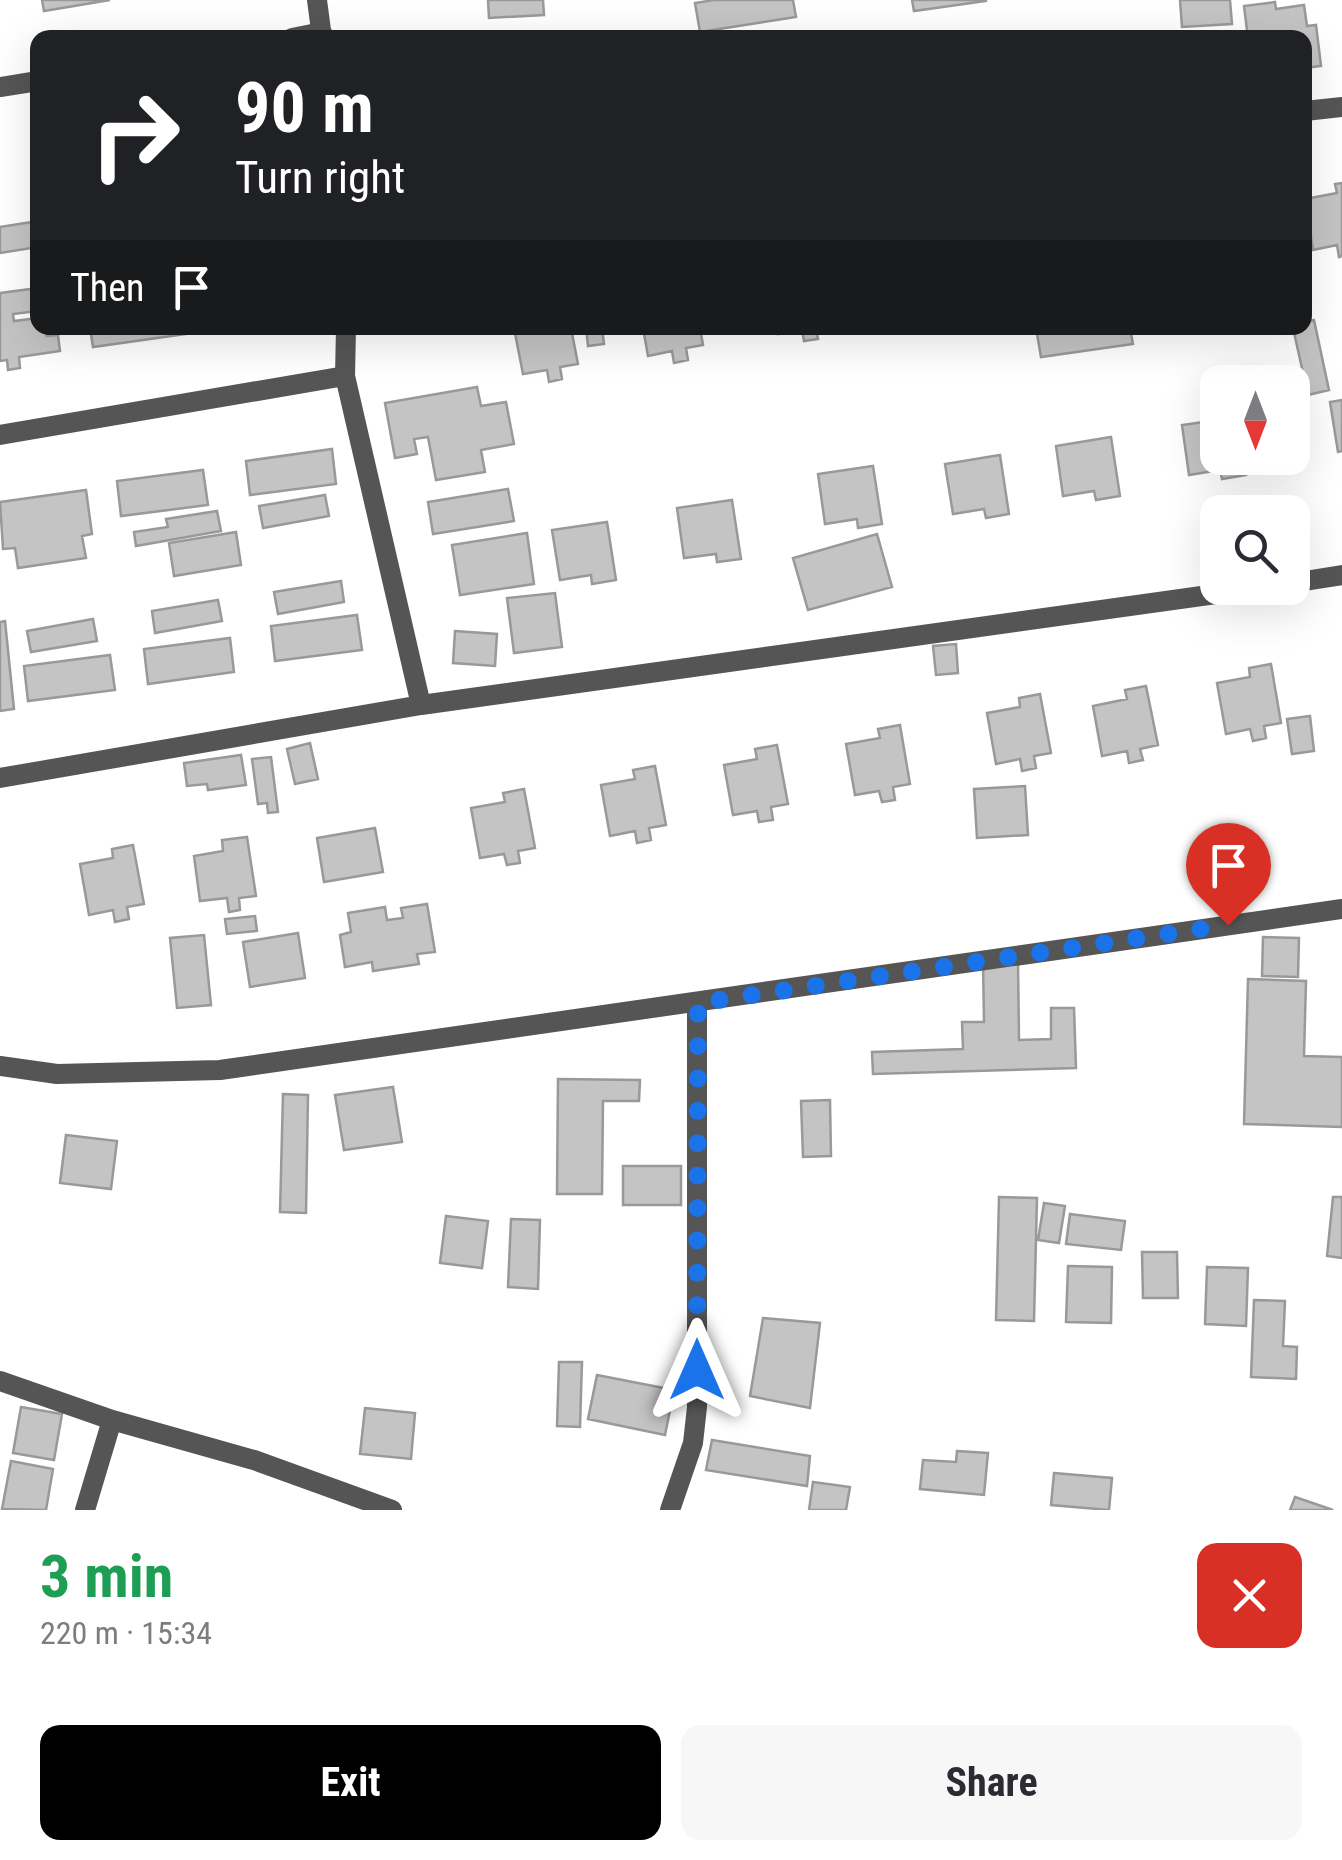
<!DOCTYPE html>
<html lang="en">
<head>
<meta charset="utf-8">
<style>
	:root { --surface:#fff; --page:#f7f7f7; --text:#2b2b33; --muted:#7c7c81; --accent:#000 }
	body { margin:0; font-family:"Roboto Condensed",sans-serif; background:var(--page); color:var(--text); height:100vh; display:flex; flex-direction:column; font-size:38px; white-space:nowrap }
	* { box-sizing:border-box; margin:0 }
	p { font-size:32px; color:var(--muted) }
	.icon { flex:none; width:55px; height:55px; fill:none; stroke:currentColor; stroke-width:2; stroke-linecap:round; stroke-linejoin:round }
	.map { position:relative; height:1510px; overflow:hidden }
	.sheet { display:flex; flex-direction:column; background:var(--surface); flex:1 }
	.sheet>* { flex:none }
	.top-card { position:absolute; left:30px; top:30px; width:1282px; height:305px; border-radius:20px; box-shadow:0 10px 40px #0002; background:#202124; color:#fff; overflow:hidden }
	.needle { width:65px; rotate:180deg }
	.controls { position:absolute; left:1200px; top:365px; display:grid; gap:20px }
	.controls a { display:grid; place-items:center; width:110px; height:110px; border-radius:20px; background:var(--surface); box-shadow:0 10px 40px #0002; font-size:50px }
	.pin { position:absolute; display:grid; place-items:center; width:85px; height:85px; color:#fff; margin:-102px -42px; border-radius:50% 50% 50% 0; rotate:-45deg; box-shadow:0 0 10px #0007 }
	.pin .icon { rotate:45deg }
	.me { position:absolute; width:110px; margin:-55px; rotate:0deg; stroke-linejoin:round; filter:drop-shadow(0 0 8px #0008) }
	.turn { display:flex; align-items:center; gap:35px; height:210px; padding:0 40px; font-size:45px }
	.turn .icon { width:130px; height:130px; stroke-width:2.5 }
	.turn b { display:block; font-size:70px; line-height:85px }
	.then { display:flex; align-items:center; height:95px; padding:0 40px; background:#0003; gap:20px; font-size:38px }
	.round { display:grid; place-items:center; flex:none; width:105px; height:105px; border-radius:20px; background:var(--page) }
	.head { display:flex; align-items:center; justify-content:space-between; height:170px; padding:0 40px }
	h1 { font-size:60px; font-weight:700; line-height:75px; color:#1e9e55 }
	.button { display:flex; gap:20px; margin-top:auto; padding:20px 40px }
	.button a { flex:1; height:115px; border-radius:20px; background:var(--accent); color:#fff; font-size:40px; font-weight:700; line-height:115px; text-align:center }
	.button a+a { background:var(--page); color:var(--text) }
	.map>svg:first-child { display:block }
</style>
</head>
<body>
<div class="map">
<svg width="1342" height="1510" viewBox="0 0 1342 1510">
	<rect width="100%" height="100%" fill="#fff"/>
	<path fill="#c4c4c4" stroke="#999" stroke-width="2.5" d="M42 0H110L44 11Z
		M488 0H543L544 15 489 18Z
		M714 0H793L796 17 700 32 695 3Z
		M912 0H986V1L914 11Z
		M1180 0H1230L1232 24 1182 27Z
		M1275 2 1276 9 1304 5 1307 26 1316 25 1321 66 1305 68V38H1248L1244 6Z
		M490 32 546 33 545 38H490Z
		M1342 183V256L1339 257 1337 245 1313 250 1305 199 1337 193 1335 184Z
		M38 221V247L0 253V227Z
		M38 288V311L13 314 14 321 38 318V328H46L47 336 58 335 60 351 19 357 20 368 8 370 7 360 0 361V293Z
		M1314 320 1329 390 1308 395 1293 328H1305V322Z
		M90 328H185L186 334 93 347Z
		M514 328H571L578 364 560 367 562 379 549 382 547 370 523 374Z
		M586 328H602L604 344 588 346Z
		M643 328H700L703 345 686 348 688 360 674 363 672 351 648 356Z
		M777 328H816L818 339 804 341 802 330 778 334Z
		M1036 328H1130L1133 344 1041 357Z
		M477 387 481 406 506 402 514 444 481 450 485 472 436 480 428 437 414 439 417 454 395 458 385 403Z
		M1342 400V451L1338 452 1330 402Z
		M1218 420V458H1243L1246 475 1222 479 1220 470 1189 475 1182 425Z
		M1111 437 1120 496 1096 500 1094 491 1063 496 1056 446Z
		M332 449 336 484 250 495 246 461Z
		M1000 455 1009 514 986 518 984 509 953 514 945 464Z
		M873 466 882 524 858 528 857 519 825 524 818 474Z
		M203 470 208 505 121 516 117 481Z
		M508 489 514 521 433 534 428 502Z
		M86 490 92 534 82 536 86 558 18 568 15 548 3 549 0 502Z
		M325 495 329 516 263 528 259 506Z
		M732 500 741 559 717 562 716 554 684 558 677 508Z
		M217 511 221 531 136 546 134 532 168 527 166 519Z
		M607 522 616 580 592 584 591 575 560 580 552 530Z
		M236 532 241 565 174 576 169 543Z
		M527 533 534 584 460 595 452 545Z
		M877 534 892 587 808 610 793 558Z
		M341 581 344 602 278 614 274 592Z
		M555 593 562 647 514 653 507 598Z
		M218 600 222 621 155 633 152 611Z
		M357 615 362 650 275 661 271 626Z
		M93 619 97 641 31 652 27 631Z
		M5 621 14 709 0 711V622Z
		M455 631 497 634 495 666 453 663Z
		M230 638 234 672 148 684 144 649Z
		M956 644 958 673 936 675 933 646Z
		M110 655 115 690 28 701 24 666Z
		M1271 664 1281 723 1264 726 1266 738 1253 741 1250 729 1226 734 1217 683 1250 677 1249 668Z
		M1146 686 1158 745 1140 749 1143 760 1129 763 1127 751 1102 756 1093 706 1127 699 1125 690Z
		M1040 694 1051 753 1034 756 1036 768 1022 771 1020 759 996 764 987 713 1020 707 1019 698Z
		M1310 716 1314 751 1292 754 1287 719Z
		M900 725 910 784 893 787 895 800 882 802 879 791 855 795 846 744 880 738 878 729Z
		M310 743 318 779 295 784 287 749Z
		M777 745 788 804 771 807 773 820 759 822 757 811 733 815 724 765 757 759 755 749Z
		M241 755 246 785 208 790 207 784 187 786 184 763Z
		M271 757 278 812 268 813 267 803 258 804 252 759Z
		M655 766 666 825 649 828 651 840 637 843 635 831 610 836 601 785 635 779 633 770Z
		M1025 786 1028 835 977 838 974 789Z
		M524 789 535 848 518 851 520 863 507 865 504 854 480 858 471 808 505 802 503 793Z
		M375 828 383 872 324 882 317 838Z
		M247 837 256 896 239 898 240 910 229 912 227 898 200 901 194 856 223 851 222 840Z
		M133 845 144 904 127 907 129 919 115 922 113 910 89 915 80 864 113 858 112 849Z
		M427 904 435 952 417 954 419 964 373 971 372 962 345 967 340 935 351 932 348 913 385 907 387 920 403 918 401 908Z
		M255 916 257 931 227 934 225 919Z
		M298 933 305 978 250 987 243 942Z
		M204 935 211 1005 177 1008 170 938Z
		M1263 937 1299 938 1298 977 1262 976Z
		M1018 961 1019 1040 1051 1039V1008H1074L1076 1068 873 1074 872 1052 963 1049 962 1022H984L983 962Z
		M1248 979 1306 981 1304 1056 1342 1057V1127L1244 1124Z
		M558 1079 640 1080 639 1101H603L602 1194H557Z
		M393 1087 402 1142 344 1150 335 1095Z
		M283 1094 308 1095 306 1213 280 1212Z
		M830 1100 831 1156 803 1157 801 1101Z
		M66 1135 117 1141 111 1189 60 1183Z
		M623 1166H681V1205H623Z
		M999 1197 1037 1198 1034 1321 996 1320Z
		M1333 1197H1342V1258L1327 1256Z
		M1044 1203 1065 1206 1059 1243 1038 1240Z
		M1070 1214 1125 1221 1121 1250 1066 1244Z
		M446 1216 488 1221 482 1268 440 1263Z
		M511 1219 540 1220 538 1289 508 1287Z
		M1142 1252H1177L1178 1298H1143Z
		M1068 1266 1112 1267 1111 1323 1066 1322Z
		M1207 1267 1248 1268 1246 1326 1205 1324Z
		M1254 1300 1285 1301 1283 1346 1297 1347 1296 1379 1251 1377Z
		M763 1318 820 1323 810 1408 750 1396Z
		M559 1362H582L580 1427 557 1426Z
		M597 1375 674 1390 665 1435 588 1419Z
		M21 1407 62 1414 54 1460 13 1453Z
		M365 1408 415 1413 411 1459 360 1454Z
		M712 1440 810 1456 807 1486 706 1470Z
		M957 1451 988 1453 984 1495 920 1489 923 1460 956 1462Z
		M11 1461 53 1469 46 1510 2 1509Z
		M1054 1473 1112 1478 1109 1510 1051 1505Z
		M813 1482 850 1487 846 1510H809Z
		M1295 1497 1333 1510H1290Z"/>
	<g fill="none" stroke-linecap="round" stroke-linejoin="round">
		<path stroke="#555" stroke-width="20" d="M317 0 322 38
			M292 38 322 32
			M0 87 38 81
			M1305 111 1342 107
			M346 328 345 376 421 705
			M0 435 345 376
			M1292 583 1342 575
			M0 778 421 705 1259 588
			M0 1066 57 1074 220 1070 1342 909
			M0 1381 112 1420 254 1460 392 1510
			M85 1510 112 1420
			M670 1510 693 1443 697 1407V1003"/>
	</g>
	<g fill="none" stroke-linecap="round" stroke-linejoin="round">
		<path stroke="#1a73e8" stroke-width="18" stroke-dasharray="0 32.4" d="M697 1370 698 1003 1228 925"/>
	</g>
</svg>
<div class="controls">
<a><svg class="needle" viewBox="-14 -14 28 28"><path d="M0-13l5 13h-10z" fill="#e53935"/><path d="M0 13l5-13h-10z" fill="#7c7c81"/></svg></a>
<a><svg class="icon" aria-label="search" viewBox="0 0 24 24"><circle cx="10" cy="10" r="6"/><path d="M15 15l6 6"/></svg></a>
</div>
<div class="pin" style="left:1228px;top:925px;background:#d93025"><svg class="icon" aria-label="arrive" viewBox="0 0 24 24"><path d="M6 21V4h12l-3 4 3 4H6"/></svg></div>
<svg class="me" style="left:697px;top:1370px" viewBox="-20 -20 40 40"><path d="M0-17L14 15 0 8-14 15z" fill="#1a73e8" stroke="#fff" stroke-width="4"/></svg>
<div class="top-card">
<div class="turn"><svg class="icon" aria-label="right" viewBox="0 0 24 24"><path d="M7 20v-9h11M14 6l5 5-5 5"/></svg><div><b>90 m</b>Turn right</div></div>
<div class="then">Then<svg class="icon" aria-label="arrive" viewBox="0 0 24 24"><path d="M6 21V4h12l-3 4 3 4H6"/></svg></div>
</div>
</div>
<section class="sheet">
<div class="head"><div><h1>3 min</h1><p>220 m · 15:34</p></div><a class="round" style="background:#d93025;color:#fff"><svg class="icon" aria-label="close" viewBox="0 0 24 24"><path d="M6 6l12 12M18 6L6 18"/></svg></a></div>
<div class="button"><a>Exit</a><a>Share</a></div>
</section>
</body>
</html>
